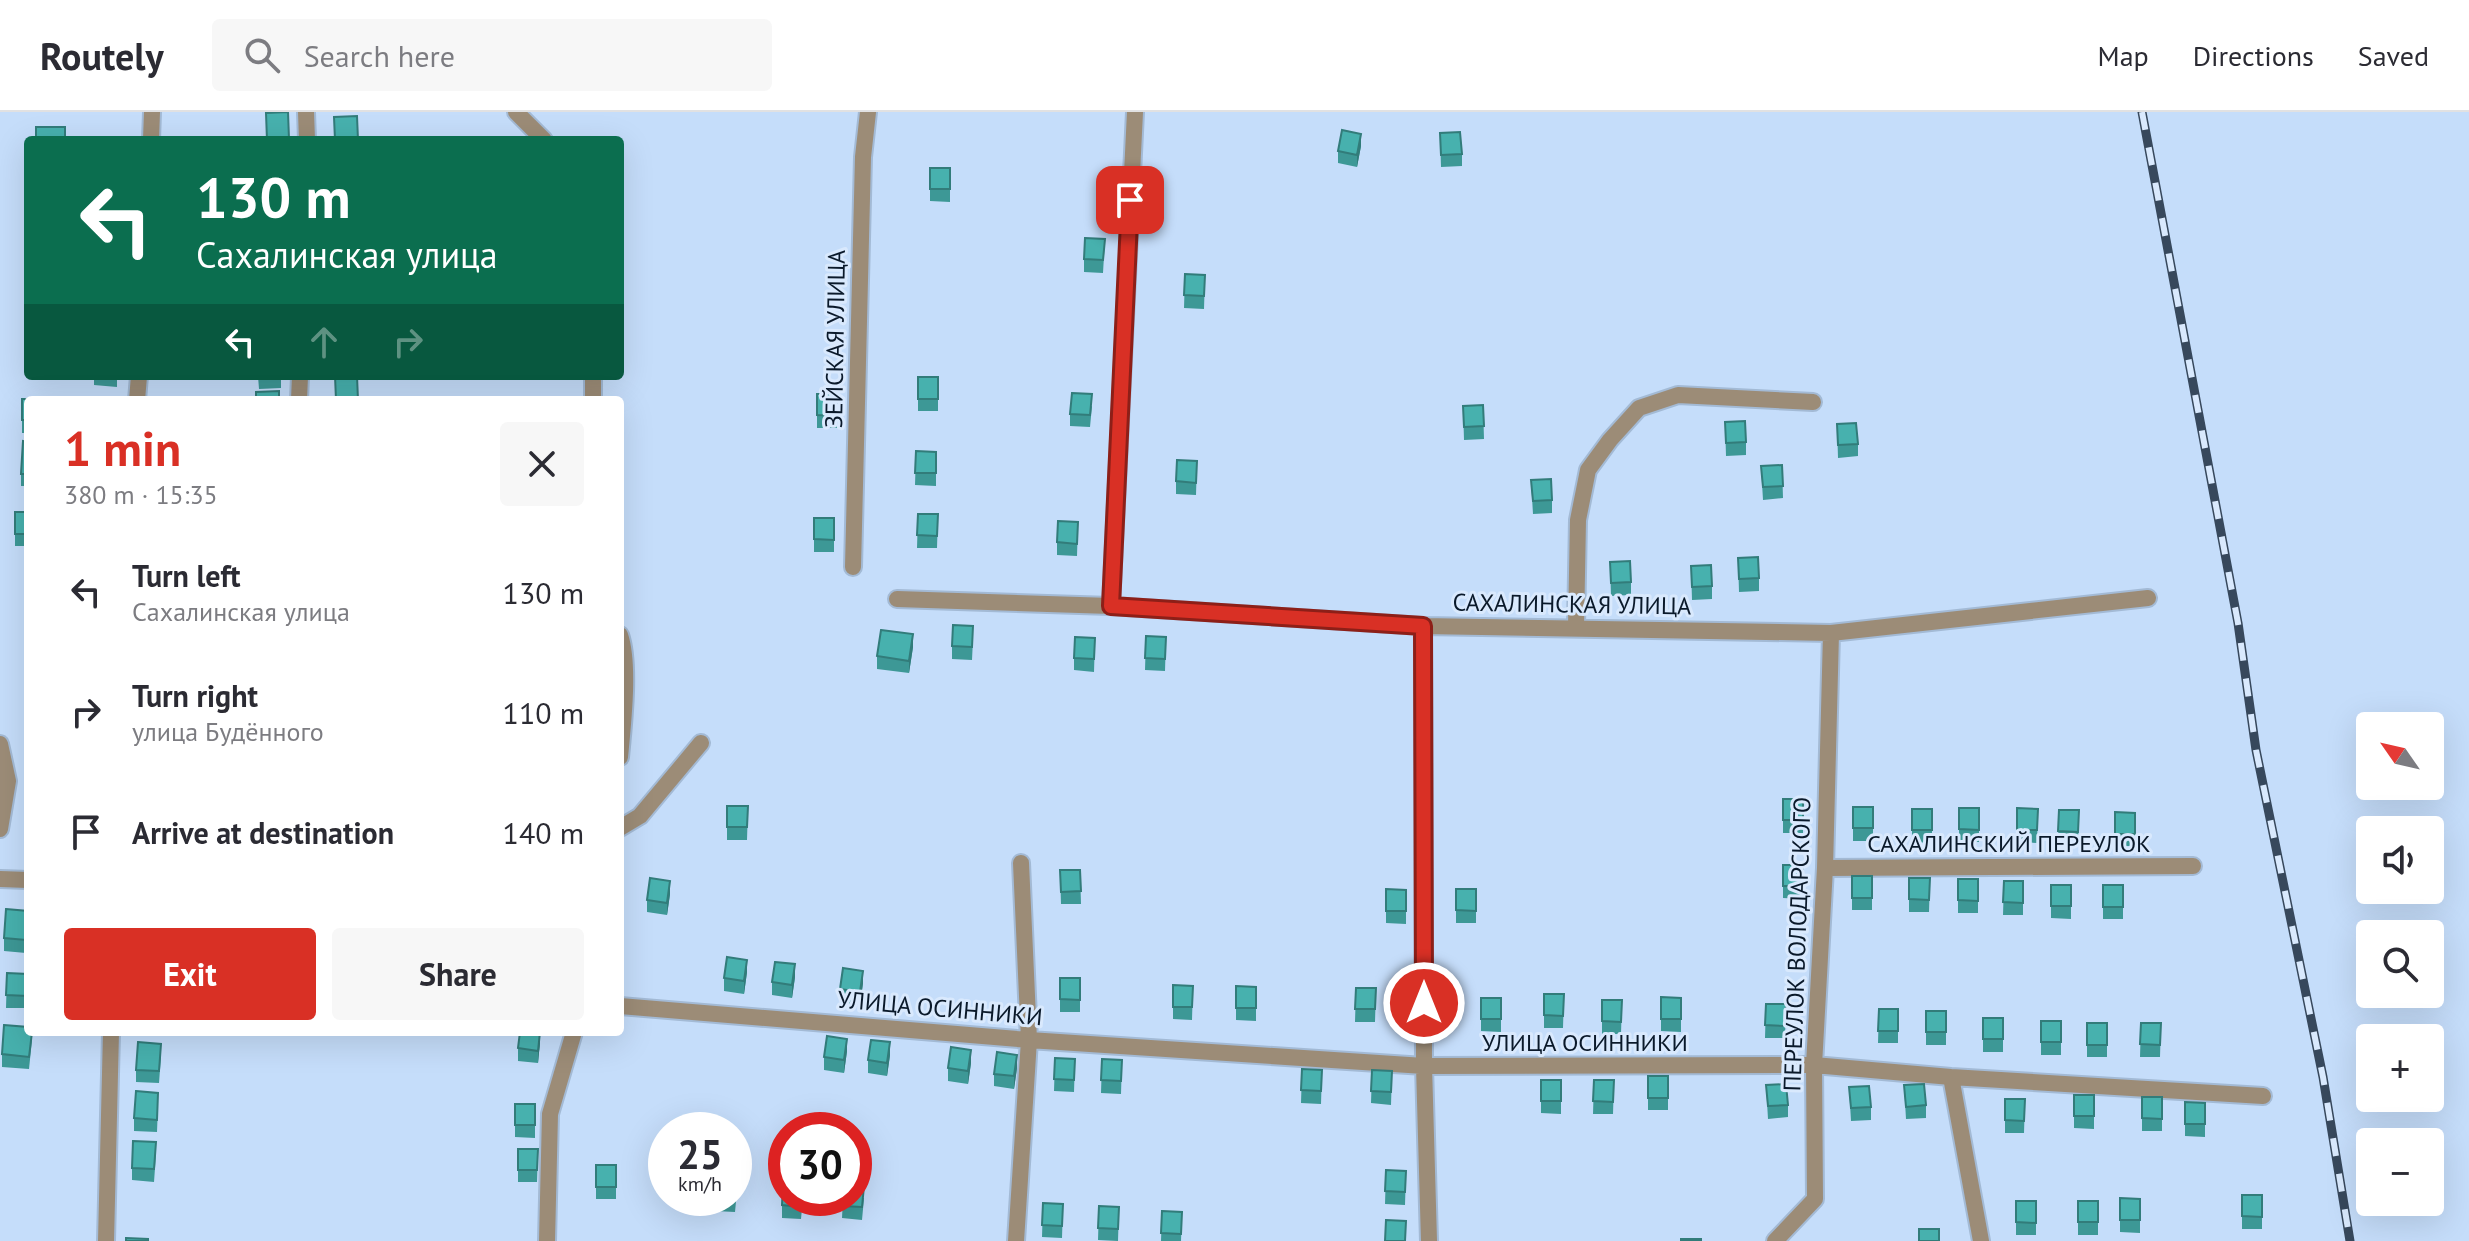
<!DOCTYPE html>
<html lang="en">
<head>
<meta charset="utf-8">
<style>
	:root { --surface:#fff; --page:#f7f7f7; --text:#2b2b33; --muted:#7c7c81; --line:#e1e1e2; --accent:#d93025 }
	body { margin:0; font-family:"PT Sans",sans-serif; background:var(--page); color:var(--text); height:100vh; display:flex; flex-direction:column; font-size:30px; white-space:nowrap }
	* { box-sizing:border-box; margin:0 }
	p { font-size:26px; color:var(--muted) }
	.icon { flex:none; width:44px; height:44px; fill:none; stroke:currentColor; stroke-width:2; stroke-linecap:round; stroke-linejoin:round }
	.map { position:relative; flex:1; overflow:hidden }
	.panel { position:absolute; left:24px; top:284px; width:600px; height:640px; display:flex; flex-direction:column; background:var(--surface); border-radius:8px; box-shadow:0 8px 32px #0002 }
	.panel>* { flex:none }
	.hud { position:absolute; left:24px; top:24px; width:600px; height:244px; border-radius:8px; box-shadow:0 8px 32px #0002; background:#0b6e4f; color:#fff; overflow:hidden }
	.needle { width:52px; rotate:304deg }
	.fabs { position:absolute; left:2356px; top:600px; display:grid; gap:16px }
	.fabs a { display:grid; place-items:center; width:88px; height:88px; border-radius:8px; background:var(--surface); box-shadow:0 8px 32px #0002; font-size:40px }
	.speed { position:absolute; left:648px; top:1000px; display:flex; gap:16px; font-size:40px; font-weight:700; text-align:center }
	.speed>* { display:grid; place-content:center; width:104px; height:104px; border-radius:50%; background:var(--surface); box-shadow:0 8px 32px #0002; line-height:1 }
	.speed small { font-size:20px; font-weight:400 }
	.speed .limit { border:12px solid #d22; background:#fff; color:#111 }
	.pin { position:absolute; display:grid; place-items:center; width:68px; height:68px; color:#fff; margin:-34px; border-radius:16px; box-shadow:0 4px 12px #0006 }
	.me { position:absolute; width:88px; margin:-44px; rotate:0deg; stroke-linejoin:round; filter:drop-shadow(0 0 6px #0008) }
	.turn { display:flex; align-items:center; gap:28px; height:168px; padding:0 40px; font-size:36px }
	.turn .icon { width:104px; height:104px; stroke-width:2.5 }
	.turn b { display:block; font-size:56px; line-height:68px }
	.lanes { display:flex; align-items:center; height:76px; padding:0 40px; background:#0003; justify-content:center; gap:40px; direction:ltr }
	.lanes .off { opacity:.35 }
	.round { display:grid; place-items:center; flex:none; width:84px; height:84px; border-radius:8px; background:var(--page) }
	.summary { display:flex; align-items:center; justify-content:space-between; height:136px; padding:0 40px }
	h1 { font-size:48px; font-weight:600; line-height:60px; color:var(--accent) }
	.cta { display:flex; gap:16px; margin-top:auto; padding:16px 40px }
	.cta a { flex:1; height:92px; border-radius:8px; background:var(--accent); color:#fff; font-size:32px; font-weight:600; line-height:92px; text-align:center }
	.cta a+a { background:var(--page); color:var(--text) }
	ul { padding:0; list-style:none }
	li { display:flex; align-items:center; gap:24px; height:120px; padding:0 40px }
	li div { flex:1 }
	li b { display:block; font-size:30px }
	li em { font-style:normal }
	header { display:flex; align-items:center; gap:48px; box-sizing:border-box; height:112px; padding:0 40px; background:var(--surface); border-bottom:2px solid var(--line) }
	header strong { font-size:38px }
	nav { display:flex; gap:44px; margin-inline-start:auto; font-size:28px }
	.search { width:560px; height:72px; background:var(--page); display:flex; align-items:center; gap:20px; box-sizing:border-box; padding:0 28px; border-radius:8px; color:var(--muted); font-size:30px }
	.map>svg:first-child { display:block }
</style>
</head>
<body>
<header>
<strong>Routely</strong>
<div class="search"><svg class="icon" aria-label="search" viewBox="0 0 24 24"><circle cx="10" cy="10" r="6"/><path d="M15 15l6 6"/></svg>Search here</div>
<nav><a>Map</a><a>Directions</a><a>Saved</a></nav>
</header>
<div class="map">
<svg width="2469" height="1129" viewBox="0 0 2469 1129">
	<rect width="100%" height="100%" fill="#c5ddfa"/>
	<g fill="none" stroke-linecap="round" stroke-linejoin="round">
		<g stroke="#a3bad5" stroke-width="20">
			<path id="minor" d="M306 0 307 28
				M516 0 544 28
				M151 28 152 0
				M137 288 139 264
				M299 288 300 264
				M593 288V264
				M853 455 863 45 868 0
				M897 487 1111 494 1423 514 1831 521 2148 486
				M1111 494 1135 0
				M1423 514 1424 954 1429 1129
				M1576 515 1578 408 1588 358 1610 328 1639 296 1678 283 1813 290
				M620 523C630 552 623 613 620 645
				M0 632 8 669 0 717
				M620 716 640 704 701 631
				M1825 756 2193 754
				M0 767 28 768
				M620 894 1029 928 1424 954 1814 953 1951 965 2263 984
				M1951 965 1981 1129
				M106 1129 111 920
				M547 1129 550 1002 574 920
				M1016 1129 1029 928 1021 751
				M1775 1129 1815 1087 1814 953 1825 756 1831 521"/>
		</g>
		<use href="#minor" stroke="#9c8c77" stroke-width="16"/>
		<g stroke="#37485c" stroke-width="9">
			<path id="rail" d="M2142 0 2238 511 2256 638 2323 965 2350 1129"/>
		</g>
		<use href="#rail" stroke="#d9e9fd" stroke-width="6" stroke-dasharray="18" stroke-linecap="butt"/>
	</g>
	<path fill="#3d9896" d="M1440 21 1462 42V54L1441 55Z
		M1361 34 1357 55 1338 51V39Z
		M930 56H950V90L930 89Z
		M1105 127 1103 161 1084 160V147Z
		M1185 162 1205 163 1204 197 1184 196Z
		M94 264H117V275L94 273Z
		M258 264H281V276L259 277Z
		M918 265H938V299H918Z
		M817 282H837V316H817Z
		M22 287 28 288V321H22Z
		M1483 293 1484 327 1464 328 1463 294Z
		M1092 294 1090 315 1070 314V302Z
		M1725 310 1746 330V343L1726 344Z
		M1837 312 1858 332V344L1838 346Z
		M28 330V374H21V362Z
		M916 339 936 340V374L915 373Z
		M1197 349 1196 383 1176 382V369Z
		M1782 353 1783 386 1763 388 1761 354Z
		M1531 368 1552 388V401L1533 402Z
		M15 400H28V434H15Z
		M918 402H938L937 436H917Z
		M814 406H834V440H814Z
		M1078 410 1077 444 1057 443V430Z
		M1738 446 1759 466V479L1739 480Z
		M1610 450 1631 470V483L1611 484Z
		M1691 454 1712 474V487L1692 488Z
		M1146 524 1166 525 1165 559 1145 558Z
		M1095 526 1094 560 1074 558V546Z
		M973 527 972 548 952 547V534Z
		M913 535 909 561 877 557V544Z
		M1783 687H1803V721H1783Z
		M727 694H748L747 728H727Z
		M1853 695H1873V729H1853Z
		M1959 696H1979V730H1959Z
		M2017 696 2038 697 2037 731 2017 730Z
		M1912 697H1932V731L1912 730Z
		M2059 698H2079L2078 732H2058Z
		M2115 700 2135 701V734H2115Z
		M1783 753H1803L1802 787 1783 786Z
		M1060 758H1080L1081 792H1061Z
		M1852 764H1872V798H1852Z
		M1909 766H1930L1929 800H1909Z
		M1958 767H1978V801H1958Z
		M2004 769H2023V803H2003Z
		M2051 773H2071V807L2051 806Z
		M2103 773H2123V807H2103Z
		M1386 777 1406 778V812L1386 811Z
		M1456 777H1476V811H1456Z
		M670 782 667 803 647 800V788Z
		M28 799 26 841 4 839V826Z
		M747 860 744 882 724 879V866Z
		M7 861 28 862V896H6Z
		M795 865 792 886 772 883V870Z
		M1060 866H1080V900H1060Z
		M863 871 860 893 840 890V877Z
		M1173 873 1193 874 1192 908 1173 907Z
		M1236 874 1256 875V909L1236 908Z
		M1356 876H1376L1375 910H1355Z
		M1544 882H1564L1563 916H1544Z
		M1661 885 1681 886V920L1661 919Z
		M1481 886H1501V920L1481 919Z
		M1602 888H1622L1621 922H1602Z
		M1766 892H1786L1785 926H1765Z
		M1879 897H1898V931H1878Z
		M1926 899H1946V933H1926Z
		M1983 906H2003V940H1983Z
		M2041 909H2061V943H2041Z
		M2087 911H2107V945H2087Z
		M2141 911H2161L2160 945H2140Z
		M32 928 29 957 2 955V942Z
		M540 930 538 951 518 949V936Z
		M847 939 844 961 824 958V945Z
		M890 943 887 964 868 961V948Z
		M161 944 159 971 136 970V958Z
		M1055 946 1075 947 1074 980 1054 979Z
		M1102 947 1122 948 1121 982 1101 981Z
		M971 951 968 972 948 969V956Z
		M1017 956 1014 977 994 974V962Z
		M1302 957 1322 958 1321 992 1301 991Z
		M1372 958 1392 959 1391 993 1371 991Z
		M1648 964H1668V998H1648Z
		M1541 968H1561V1002L1541 1001Z
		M1594 968H1614L1613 1002H1593Z
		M1766 973 1788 993V1005L1768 1007Z
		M1904 973 1926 993V1006L1906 1007Z
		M1849 975 1871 995V1008L1851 1009Z
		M2074 983H2094V1017L2074 1016Z
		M2142 985H2162V1019H2142Z
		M2005 987H2025L2024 1021H2005Z
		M2185 990 2205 991V1025L2185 1024Z
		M515 992H535V1026L515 1025Z
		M158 993 157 1020 134 1019V1006Z
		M518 1037H538L537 1070H518Z
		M156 1042 154 1070 132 1068V1056Z
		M596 1053H616V1087H596Z
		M1386 1058 1406 1059 1405 1093 1385 1092Z
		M737 1079 735 1100 715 1099V1086Z
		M2242 1083H2262V1117H2242Z
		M803 1086 801 1107 782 1106V1093Z
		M843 1086H864L862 1108 842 1106Z
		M2120 1086 2140 1087V1121L2120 1120Z
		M2016 1089H2036V1123H2016Z
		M2078 1089H2098V1123H2078Z
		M1043 1091 1063 1092 1062 1126 1042 1125Z
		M1099 1094 1119 1095 1118 1129 1098 1128Z
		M1162 1099 1182 1100 1181 1129H1161Z"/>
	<path fill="#327c7a" d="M1361 22V34L1357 55V43Z
		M913 522V535L909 561V549Z
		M670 769V782L667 803V791Z
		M747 848V860L744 882V869Z
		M795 852V865L792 886V873Z
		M863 859V871L860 893V880Z
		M540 920V930L538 951V939Z
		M847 927V939L844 961V948Z
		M890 930V943L887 964V951Z
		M971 938V951L968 972V959Z
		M1017 943V956L1014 977V964Z"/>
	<path fill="#47b1ae" stroke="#327c7a" stroke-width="2" d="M288 0 289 27 267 28 266 1Z
		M357 4 358 28H335L334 5Z
		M36 15H65V28H36Z
		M1342 18 1361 22 1357 43 1338 39Z
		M1460 20 1462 42 1441 43 1440 21Z
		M930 56H950V77H930Z
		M1085 126 1105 127 1103 148 1084 147Z
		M1185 162 1205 163 1204 184 1184 183Z
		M335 264H357L358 288H336Z
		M918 265H938V287H918Z
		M279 279V288H256V280Z
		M1072 281 1092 282 1090 303 1070 302Z
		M817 282H837V304L817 303Z
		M22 287H45V288H28V308H22Z
		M1483 293 1484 314 1464 315 1463 294Z
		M1745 309 1746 330 1726 331 1725 310Z
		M1856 311 1858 332 1838 333 1837 312Z
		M23 329 28 330V362H21Z
		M916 339 936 340V361H915Z
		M1177 348 1197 349 1196 371 1176 369Z
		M1782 353 1783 374 1763 375 1761 354Z
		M1551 367 1552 388 1533 389 1531 368Z
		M15 400H28V422H15Z
		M918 402H938L937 424 917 423Z
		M814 406H834V428L814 427Z
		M1058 409 1078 410 1077 432 1057 430Z
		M1758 445 1759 466 1739 467 1738 446Z
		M1630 449 1631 470 1611 471 1610 450Z
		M1711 453 1712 474 1692 475 1691 454Z
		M953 513 973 514 972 535 952 534Z
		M881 518 913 522 909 549 877 544Z
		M1146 524 1166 525 1165 547 1145 546Z
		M1075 525 1095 526 1094 547 1074 546Z
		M1783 687H1803V708H1783Z
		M727 694H748L747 715H727Z
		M1853 695H1873V716H1853Z
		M1959 696H1979V718L1959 717Z
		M2017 696 2038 697 2037 718H2017Z
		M1912 697H1932V718H1912Z
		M2059 698H2079L2078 720 2058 719Z
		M2115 700 2135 701V722H2115Z
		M1783 753H1803L1802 774H1783Z
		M1060 758H1080L1081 779 1061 780Z
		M1852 764H1872V786H1852Z
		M650 766 670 769 667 791 647 788Z
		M1909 766H1930L1929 788 1909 787Z
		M1958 767H1978V789L1958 788Z
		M2004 769H2023V791L2003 790Z
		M2051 773H2071V794H2051Z
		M2103 773H2123V795H2103Z
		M1386 777 1406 778V799H1386Z
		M1456 777H1476V799L1456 798Z
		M6 797 28 799 26 828 4 826Z
		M727 845 747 848 744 869 724 866Z
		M775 850 795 852 792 873 772 870Z
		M843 856 863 859 860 880 840 877Z
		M7 861 28 862V884L6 883Z
		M1060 866H1080V888L1060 887Z
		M1173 873 1193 874 1192 895H1173Z
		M1236 874 1256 875V896H1236Z
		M1356 876H1376L1375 897H1355Z
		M1544 882H1564L1563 904 1544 903Z
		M1661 885 1681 886V907H1661Z
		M1481 886H1501V907H1481Z
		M1602 888H1622L1621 910 1602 909Z
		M1766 892H1786L1785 914 1765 913Z
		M1879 897H1898V919H1878Z
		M1926 899H1946V920H1926Z
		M1983 906H2003V927H1983Z
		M2041 909H2061V930H2041Z
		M2087 911H2107V933H2087Z
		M2141 911H2161L2160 933 2140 932Z
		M4 913 28 915V920H32L29 945 2 942Z
		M520 920H540L538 939 518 936Z
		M827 924 847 927 844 948 824 945Z
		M871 928 890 930 887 951 868 948Z
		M138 930 161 932 159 959 136 958Z
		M951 935 971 938 968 959 948 956Z
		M997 940 1017 943 1014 964 994 962Z
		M1055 946 1075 947 1074 968 1054 967Z
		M1102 947 1122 948 1121 969 1101 968Z
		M1302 957 1322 958 1321 979 1301 978Z
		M1372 958 1392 959 1391 980 1371 979Z
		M1648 964H1668V986H1648Z
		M1541 968H1561V989H1541Z
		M1594 968H1614L1613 990 1593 989Z
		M1786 972 1788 993 1768 994 1766 973Z
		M1924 972 1926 993 1906 995 1904 973Z
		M1869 974 1871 995 1851 996 1849 975Z
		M136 979 158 981 157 1008 134 1006Z
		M2074 983H2094V1004H2074Z
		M2142 985H2162V1007L2142 1006Z
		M2005 987H2025L2024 1009 2005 1008Z
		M2185 990 2205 991V1012H2185Z
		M515 992H535V1013H515Z
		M133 1029 156 1030 154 1057 132 1056Z
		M518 1037H538L537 1058H518Z
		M596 1053H616V1075H596Z
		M1386 1058 1406 1059 1405 1080 1385 1079Z
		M734 1066 737 1067 735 1088 715 1086H734Z
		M783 1072H786V1086H802L801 1095 782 1093Z
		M854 1073 864 1074 862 1095 842 1094 843 1086H854Z
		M2242 1083H2262V1105L2242 1104Z
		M2120 1086 2140 1087V1108H2120Z
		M2016 1089H2036V1111L2016 1110Z
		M2078 1089H2098V1110H2078Z
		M1043 1091 1063 1092 1062 1114 1042 1113Z
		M1099 1094 1119 1095 1118 1117 1098 1116Z
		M1162 1099 1182 1100 1181 1122 1161 1121Z
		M1386 1108 1406 1109 1405 1129H1385Z
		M1919 1117H1939V1129H1919Z
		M126 1126 148 1127V1129H126Z
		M1681 1127H1701V1129H1681Z"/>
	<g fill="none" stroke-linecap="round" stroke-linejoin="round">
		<g stroke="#8d1f18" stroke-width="20">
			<path id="route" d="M1130 88 1111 494 1423 514 1424 891"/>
		</g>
		<use href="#route" stroke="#d93025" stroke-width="14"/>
	</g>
	<g text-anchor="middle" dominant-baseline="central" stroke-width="6" stroke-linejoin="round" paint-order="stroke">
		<g font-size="24" fill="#0a192a" stroke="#d9e9fd">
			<text transform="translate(835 227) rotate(-89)">ЗЕЙСКАЯ УЛИЦА</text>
			<text transform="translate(1572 492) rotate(1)">САХАЛИНСКАЯ УЛИЦА</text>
			<text x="2009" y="731">САХАЛИНСКИЙ ПЕРЕУЛОК</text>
			<text transform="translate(1797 832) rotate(-88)">ПЕРЕУЛОК ВОЛОДАРСКОГО</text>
			<text transform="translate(940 896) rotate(5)">УЛИЦА ОСИННИКИ</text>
			<text x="1585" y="930">УЛИЦА ОСИННИКИ</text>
		</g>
	</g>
</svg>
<div class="fabs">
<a><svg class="needle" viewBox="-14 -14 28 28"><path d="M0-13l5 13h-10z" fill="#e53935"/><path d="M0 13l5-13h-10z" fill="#7c7c81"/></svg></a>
<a><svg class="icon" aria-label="sound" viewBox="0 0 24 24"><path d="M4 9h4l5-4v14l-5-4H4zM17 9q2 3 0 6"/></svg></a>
<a><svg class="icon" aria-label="search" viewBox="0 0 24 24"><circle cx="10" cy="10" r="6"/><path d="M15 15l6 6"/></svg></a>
<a>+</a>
<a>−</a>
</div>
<div class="speed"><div>25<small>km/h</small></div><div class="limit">30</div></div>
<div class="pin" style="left:1130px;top:88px;background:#d93025"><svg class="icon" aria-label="arrive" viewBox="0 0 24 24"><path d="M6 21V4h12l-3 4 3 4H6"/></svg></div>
<svg class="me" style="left:1424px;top:891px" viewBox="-20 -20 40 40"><circle r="17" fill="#d93025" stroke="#fff" stroke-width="3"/><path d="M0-11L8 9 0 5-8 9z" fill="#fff"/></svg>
<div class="hud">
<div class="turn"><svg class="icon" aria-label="left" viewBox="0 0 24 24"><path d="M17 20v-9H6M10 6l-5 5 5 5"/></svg><div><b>130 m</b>Сахалинская улица</div></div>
<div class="lanes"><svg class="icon" aria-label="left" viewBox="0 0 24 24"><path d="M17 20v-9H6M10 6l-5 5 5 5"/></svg><svg class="icon off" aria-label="ahead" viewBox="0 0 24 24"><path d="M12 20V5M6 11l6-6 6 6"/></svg><svg class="icon off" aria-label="right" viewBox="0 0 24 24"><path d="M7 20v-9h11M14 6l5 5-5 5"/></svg></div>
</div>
<section class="panel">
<div class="summary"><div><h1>1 min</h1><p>380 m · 15:35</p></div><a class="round"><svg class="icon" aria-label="close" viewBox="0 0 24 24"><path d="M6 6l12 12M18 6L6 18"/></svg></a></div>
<ul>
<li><svg class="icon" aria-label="left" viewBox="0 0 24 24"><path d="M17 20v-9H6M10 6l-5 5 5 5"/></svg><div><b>Turn left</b><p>Сахалинская улица</p></div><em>130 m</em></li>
<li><svg class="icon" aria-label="right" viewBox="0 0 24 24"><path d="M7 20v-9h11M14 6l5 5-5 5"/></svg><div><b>Turn right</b><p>улица Будённого</p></div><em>110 m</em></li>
<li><svg class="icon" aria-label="arrive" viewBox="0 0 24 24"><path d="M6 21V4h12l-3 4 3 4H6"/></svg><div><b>Arrive at destination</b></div><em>140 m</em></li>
</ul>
<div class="cta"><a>Exit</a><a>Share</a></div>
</section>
</div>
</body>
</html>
